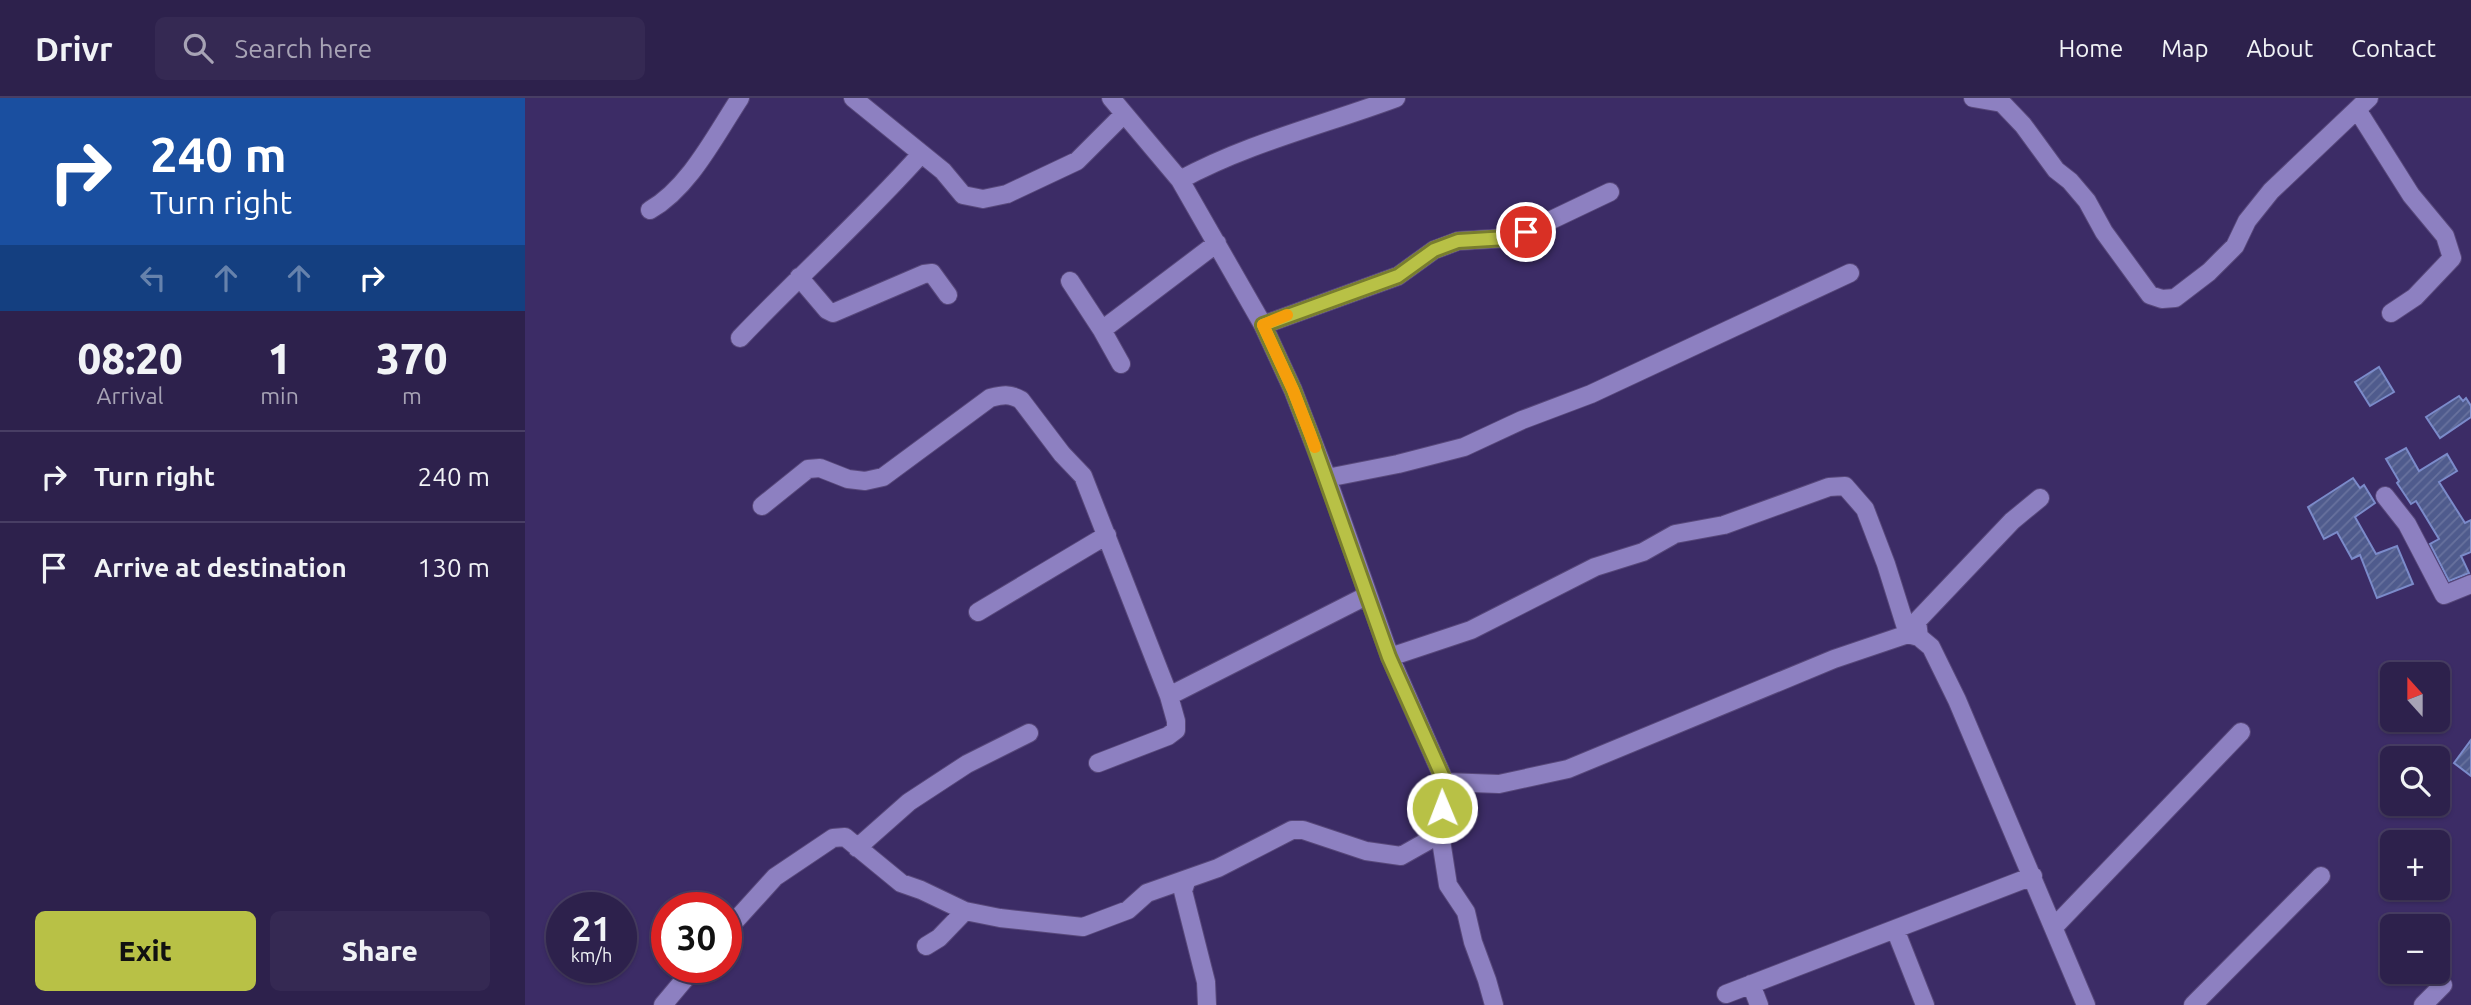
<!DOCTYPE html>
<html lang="en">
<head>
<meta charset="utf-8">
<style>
	:root { --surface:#2d214c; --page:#352953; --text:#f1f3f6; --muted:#a7a3b5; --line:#483e64; --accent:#b8c146 }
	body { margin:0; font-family:Ubuntu,sans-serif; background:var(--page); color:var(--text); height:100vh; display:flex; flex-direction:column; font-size:26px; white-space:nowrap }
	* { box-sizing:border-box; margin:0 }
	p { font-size:23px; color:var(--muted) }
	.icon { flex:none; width:38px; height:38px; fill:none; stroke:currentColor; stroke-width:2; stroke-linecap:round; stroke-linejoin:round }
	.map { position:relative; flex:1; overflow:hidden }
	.drawer { display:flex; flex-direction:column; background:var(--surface); width:525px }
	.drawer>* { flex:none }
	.top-card { background:#1a4fa0; color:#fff; overflow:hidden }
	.needle { width:46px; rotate:339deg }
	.tools { position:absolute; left:1855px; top:564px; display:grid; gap:14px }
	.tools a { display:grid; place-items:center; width:70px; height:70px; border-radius:10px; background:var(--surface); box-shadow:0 2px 5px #0004,0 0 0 2px var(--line); font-size:35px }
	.speed { position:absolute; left:21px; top:794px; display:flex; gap:14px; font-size:35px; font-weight:700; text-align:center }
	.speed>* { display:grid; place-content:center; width:91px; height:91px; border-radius:50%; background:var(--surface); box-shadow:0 2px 5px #0004,0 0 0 2px var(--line); line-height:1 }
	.speed small { font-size:18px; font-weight:400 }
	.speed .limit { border:10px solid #d22; background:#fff; color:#111 }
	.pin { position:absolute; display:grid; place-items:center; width:60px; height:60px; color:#fff; margin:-30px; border:4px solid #fff; border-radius:50%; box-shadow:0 2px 7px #0007 }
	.me { position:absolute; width:77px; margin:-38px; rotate:359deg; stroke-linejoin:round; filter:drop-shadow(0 0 5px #0008) }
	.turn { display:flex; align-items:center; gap:24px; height:147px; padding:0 35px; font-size:32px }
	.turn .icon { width:91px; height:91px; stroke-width:2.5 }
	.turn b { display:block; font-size:49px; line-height:60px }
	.lanes { display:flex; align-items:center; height:66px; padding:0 35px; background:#0003; justify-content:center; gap:35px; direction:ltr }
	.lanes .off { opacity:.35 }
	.eta { display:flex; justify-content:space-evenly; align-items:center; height:119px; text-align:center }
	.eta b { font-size:42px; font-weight:800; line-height:49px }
	.button { display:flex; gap:14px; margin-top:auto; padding:14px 35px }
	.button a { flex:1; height:80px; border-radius:10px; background:var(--accent); color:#111; font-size:28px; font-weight:800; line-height:80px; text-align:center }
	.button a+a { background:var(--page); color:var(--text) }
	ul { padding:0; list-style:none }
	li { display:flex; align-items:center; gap:21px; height:91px; padding:0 35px; border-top:2px solid var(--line) }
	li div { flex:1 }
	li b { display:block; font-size:26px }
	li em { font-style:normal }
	header { display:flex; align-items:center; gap:42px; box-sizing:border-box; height:98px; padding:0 35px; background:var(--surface); border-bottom:2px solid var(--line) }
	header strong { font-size:33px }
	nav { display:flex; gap:38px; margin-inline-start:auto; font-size:24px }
	.search { width:490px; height:63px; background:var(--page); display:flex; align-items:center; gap:18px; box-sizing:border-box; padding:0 24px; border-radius:10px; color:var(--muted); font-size:26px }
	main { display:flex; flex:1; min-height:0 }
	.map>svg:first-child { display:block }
</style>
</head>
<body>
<header>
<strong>Drivr</strong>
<div class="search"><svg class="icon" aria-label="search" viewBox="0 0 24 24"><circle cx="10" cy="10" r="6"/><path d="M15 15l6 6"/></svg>Search here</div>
<nav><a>Home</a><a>Map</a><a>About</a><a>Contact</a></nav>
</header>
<main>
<section class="drawer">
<div class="top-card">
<div class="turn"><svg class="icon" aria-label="right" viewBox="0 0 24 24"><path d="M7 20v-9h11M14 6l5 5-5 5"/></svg><div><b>240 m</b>Turn right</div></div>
<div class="lanes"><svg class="icon off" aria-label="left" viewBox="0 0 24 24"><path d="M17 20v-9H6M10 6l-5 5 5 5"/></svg><svg class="icon off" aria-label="ahead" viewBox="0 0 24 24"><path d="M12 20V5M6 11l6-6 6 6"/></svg><svg class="icon off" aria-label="ahead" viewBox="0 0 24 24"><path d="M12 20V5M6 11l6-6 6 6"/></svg><svg class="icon" aria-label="right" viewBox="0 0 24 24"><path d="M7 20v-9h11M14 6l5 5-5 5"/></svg></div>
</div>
<div class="eta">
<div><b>08:20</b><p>Arrival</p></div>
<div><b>1</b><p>min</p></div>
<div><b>370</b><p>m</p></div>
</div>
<ul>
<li><svg class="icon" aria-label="right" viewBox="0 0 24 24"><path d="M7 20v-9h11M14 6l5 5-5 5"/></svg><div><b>Turn right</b></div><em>240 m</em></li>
<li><svg class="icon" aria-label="arrive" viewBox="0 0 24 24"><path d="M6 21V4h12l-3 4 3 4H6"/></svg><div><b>Arrive at destination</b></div><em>130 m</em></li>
</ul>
<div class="button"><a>Exit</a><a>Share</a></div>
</section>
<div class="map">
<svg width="1946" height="907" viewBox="0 0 1946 907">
	<defs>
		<pattern id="building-hatch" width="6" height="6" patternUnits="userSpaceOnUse" patternTransform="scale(1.75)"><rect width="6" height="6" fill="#4f5b8d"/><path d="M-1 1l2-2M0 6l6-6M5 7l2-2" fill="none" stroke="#68729e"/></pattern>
	</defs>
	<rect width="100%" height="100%" fill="#3c2c66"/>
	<path fill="url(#building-hatch)" stroke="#7b8bca" stroke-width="2" d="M1854 269 1869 294 1845 308 1830 284Z
		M1934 298 1938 303 1941 300 1946 308V319L1915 340 1901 319Z
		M1881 350 1894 373 1922 356 1932 373 1914 384 1940 425 1946 422V454L1936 458 1944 475 1924 483 1905 446 1914 441 1891 403 1886 406 1872 385 1874 383 1861 361Z
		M1828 380 1835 390 1839 387 1850 405 1830 419 1851 456 1872 448 1888 486 1852 500 1835 457 1827 461 1812 434 1799 441 1783 409Z
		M1946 642V678L1929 665Z"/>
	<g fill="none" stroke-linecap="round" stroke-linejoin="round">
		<g stroke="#58487b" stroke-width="20">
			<path id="minor" d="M328 0 418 73 438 97 458 101 482 96 552 63 599 16
				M586 0 655 82 738 227 768 292 802 380 865 559 920 684 974 686 1043 671 1309 561 1383 536 1394 539 1406 549 1432 602 1561 907
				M1448 0 1477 5 1498 27 1531 72 1545 83 1562 103 1579 134 1625 197 1637 201 1650 200 1684 174 1710 148 1722 123 1746 93 1844 0
				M1833 13 1886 97 1920 138 1927 160 1890 199 1866 215
				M655 82C723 45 798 27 871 0
				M125 112C164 90 190 38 215 0
				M274 179 302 212 308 215 399 176 407 175 423 197
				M545 183 577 232 596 266
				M738 227 873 178 909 152 933 143 982 140 1001 134 1085 94
				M577 232 692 145
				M215 240C274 178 339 120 396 56
				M802 380 873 366 939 349 997 322 1066 296 1325 175
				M1860 398 1882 426 1919 497 1946 486
				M237 408 283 371 295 370 323 381 340 383 358 379 465 300C477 297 484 295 496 302L537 356 558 378 644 598 651 623V632L643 638 573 665
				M453 514 582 437
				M1394 539 1392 523 1487 423 1515 400
				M865 559 946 532 1070 469 1118 454 1150 436 1199 427 1304 389 1320 388 1340 411 1361 466 1383 536
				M644 598 843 497
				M920 684 915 736 923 787 941 814 948 844 962 882 969 907
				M332 750 384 704 442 666 504 635
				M662 781 658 793 681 884 682 907
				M1529 829 1716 634
				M1370 831 1400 907
				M201 833 250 779 308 740 320 739 376 785 396 792 440 813 475 820 558 829 603 812 622 795 693 770 767 732H778L841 753 876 758 915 736
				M401 848 414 840 440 813
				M1226 886 1234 907
				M1201 896 1508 778
				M138 907 169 870
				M1668 907 1796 778
				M1898 907 1918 887"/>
		</g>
		<use href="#minor" stroke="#8d80c1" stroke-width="18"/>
	</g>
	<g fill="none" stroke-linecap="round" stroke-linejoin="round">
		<g stroke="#787d2e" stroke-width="18">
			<path id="route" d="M917 710 920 684 864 559 785 336 768 292 738 227 873 178 909 152 933 143 982 140 1001 134"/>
		</g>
		<use href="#route" stroke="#b8c146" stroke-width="12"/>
		<path stroke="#f59e0b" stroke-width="12" d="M762 217 738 227 768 292 790 349"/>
	</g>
</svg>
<div class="tools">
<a><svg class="needle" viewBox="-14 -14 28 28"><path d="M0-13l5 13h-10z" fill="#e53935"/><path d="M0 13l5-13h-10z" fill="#a7a3b5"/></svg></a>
<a><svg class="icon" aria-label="search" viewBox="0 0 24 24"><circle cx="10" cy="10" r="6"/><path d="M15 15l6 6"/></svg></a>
<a>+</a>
<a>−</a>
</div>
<div class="speed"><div>21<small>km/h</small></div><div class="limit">30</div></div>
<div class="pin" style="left:1001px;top:134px;background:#d93025"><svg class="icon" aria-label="arrive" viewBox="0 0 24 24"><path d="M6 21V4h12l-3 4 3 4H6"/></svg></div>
<svg class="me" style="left:917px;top:710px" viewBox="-20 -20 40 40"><circle r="17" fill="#b8c146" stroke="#fff" stroke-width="3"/><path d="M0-11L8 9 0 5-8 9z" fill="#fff"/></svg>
</div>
</main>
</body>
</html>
